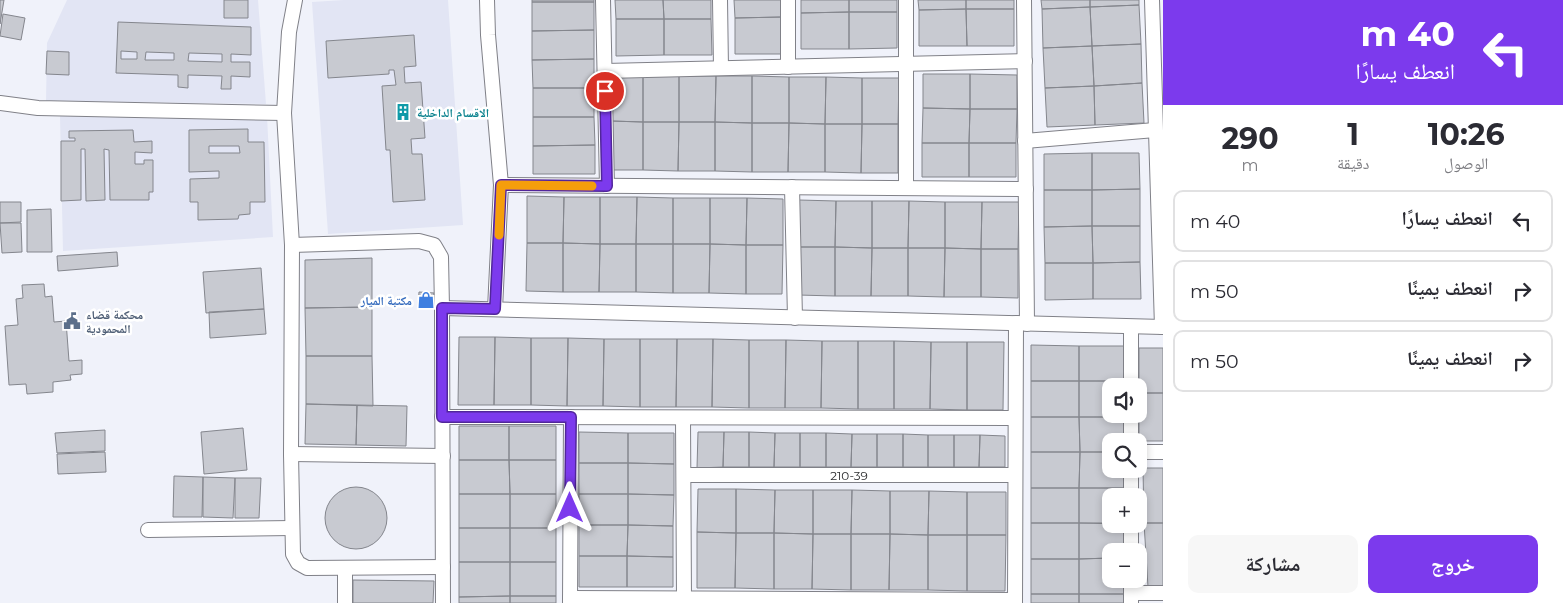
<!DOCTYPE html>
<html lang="ar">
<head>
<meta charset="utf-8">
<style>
	:root { --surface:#fff; --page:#f7f7f7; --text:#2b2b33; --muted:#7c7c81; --line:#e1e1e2; --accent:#7c3aed }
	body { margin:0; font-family:Montserrat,"Noto Naskh Arabic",sans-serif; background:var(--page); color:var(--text); direction:rtl; height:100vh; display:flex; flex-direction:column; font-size:19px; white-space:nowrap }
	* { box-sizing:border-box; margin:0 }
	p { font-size:16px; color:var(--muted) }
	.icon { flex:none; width:28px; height:28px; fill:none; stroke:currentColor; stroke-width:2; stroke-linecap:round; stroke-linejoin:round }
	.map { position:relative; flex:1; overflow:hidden; direction:ltr }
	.panel { display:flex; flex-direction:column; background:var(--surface); width:400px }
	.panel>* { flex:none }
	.hud { background:#7c3aed; color:#fff; overflow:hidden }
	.buttons { position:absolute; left:1102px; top:378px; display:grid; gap:10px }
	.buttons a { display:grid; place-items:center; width:45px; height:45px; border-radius:10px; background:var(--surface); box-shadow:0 2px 8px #0003; font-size:25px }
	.pin { position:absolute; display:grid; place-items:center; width:42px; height:42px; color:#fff; margin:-21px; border:2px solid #fff; border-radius:50%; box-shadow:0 1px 5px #0007 }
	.me { position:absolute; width:55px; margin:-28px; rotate:0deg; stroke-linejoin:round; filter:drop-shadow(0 0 4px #0008) }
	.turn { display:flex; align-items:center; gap:18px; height:105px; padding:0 25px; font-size:22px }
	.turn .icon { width:65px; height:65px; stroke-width:2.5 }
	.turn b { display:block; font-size:35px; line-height:42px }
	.eta { display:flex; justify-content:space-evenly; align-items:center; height:85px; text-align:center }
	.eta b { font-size:30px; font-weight:700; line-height:35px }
	.cta { display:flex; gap:10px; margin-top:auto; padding:10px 25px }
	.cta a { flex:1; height:58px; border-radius:10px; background:var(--accent); color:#fff; font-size:20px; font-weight:700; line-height:58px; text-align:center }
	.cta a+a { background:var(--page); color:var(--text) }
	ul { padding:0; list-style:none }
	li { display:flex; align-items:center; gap:15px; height:62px; margin:0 10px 8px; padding:0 15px; border:2px solid var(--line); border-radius:10px }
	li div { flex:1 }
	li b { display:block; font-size:19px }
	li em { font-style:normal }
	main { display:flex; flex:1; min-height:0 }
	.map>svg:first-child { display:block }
</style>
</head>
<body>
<main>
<section class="panel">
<div class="hud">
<div class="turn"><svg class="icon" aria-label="left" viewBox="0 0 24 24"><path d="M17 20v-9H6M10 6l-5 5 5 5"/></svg><div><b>40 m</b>انعطف يسارًا</div></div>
</div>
<div class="eta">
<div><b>10:26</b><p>الوصول</p></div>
<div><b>1</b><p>دقيقة</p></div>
<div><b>290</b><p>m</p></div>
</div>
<ul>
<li><svg class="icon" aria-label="left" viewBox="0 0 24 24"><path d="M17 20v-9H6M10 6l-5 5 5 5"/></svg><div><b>انعطف يسارًا</b></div><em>40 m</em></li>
<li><svg class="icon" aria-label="right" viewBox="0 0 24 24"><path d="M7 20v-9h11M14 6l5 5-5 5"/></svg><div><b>انعطف يمينًا</b></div><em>50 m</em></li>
<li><svg class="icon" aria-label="right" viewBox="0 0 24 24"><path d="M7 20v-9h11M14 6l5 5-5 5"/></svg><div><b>انعطف يمينًا</b></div><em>50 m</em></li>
</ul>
<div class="cta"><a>خروج</a><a>مشاركة</a></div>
</section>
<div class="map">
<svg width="1163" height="603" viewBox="0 0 1163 603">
	<rect width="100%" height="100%" fill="#f0f2fa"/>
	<path fill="#e2e5f4" d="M67 0H258L266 104 46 101 47 43Z
		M344 0H448L463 225 328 234 312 2Z
		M60 116H267L273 237 63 251Z"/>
	<path fill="#c8cad1" stroke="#84868d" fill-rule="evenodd" d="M0 0H4L0 24Z
		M224 0H248V18H224Z
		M532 0H594V2H532Z
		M615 0H663L664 19H616Z
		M663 0H711V19H664Z
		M734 0H782V17L735 18Z
		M801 0H849V12L801 13Z
		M849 0H897V12H849Z
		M918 0H966V9L919 10Z
		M966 0H1014V9H966Z
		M1041 0H1090V7L1042 9Z
		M1090 0H1139V5L1090 7Z
		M532 2H594V30L532 31Z
		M1139 5 1141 44 1092 46 1090 7Z
		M1090 7 1092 46 1043 48 1042 9Z
		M966 9H1014V46H967Z
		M966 9 967 46H919V10Z
		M849 12H897V48L849 49Z
		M849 12V49H801V13Z
		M3 14 25 18 21 40 0 36Z
		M782 17 783 54H735V18Z
		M616 19H664V55L616 56Z
		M664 19H711L712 55H664Z
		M118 22 251 27V55L231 54V62H250V77L231 76V89H221L222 76 188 75V88L178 87V75L116 73ZM121 51 137 52V59H121ZM146 52 174 53V60H145ZM189 53 222 54V62L188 61Z
		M594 30V59L532 60V31Z
		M414 35 416 66 404 67 405 83 421 82 425 138 411 139 412 154H422L425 200 393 202 390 150H386L382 86 396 85 394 70H389V74L328 78 326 41Z
		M1141 44 1142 83 1094 86 1092 46Z
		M1092 46 1094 86 1045 88 1043 48Z
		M47 51 69 52V75L46 74Z
		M594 59V88H533L532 60Z
		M923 74H970V109L923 108Z
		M970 74 1017 75V109H970Z
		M610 75H643V122L611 121Z
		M643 75 679 76V122H643Z
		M679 76H716L715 122H679Z
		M716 76H752V123L715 122Z
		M752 76 789 77V123H752Z
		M789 77H826L825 124 789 123Z
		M826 77 862 78V124H825Z
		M862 78H899L898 124H862Z
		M1142 83 1144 123 1095 125 1094 86Z
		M1094 86 1095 125 1047 127 1045 88Z
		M533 88H594V117H533Z
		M923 108 970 109 969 143H922Z
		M970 109H1017L1016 143H969Z
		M533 117H594L595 145 533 146Z
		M611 121 643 122V170H612Z
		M643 122H679L678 171 643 170Z
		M679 122H715V171H678Z
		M715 122 752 123V172L715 171Z
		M752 123H789L788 172H752Z
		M789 123 825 124V172H788Z
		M825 124H862L861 173 825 172Z
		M862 124H898V173H861Z
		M248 129V142H264L265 202H250V214L239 215 238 219 198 220V202H190V179L219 178V171L189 172V130ZM209 146H239L240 153H209Z
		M133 130 134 142 152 141V153L135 152V164H144V160H153V192H149V200H110L109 150 104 149 105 200 86 201 85 149H81V200L61 201V141H75V138H69V131Z
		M922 143H969V177H922Z
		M969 143H1016V177H969Z
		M595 145V174H533V146Z
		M1092 153H1139L1140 189 1092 190Z
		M1092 153V190H1044V154Z
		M1140 189V226H1092V190Z
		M1044 190H1092V226L1044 227Z
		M527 196 564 197 563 243H527Z
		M564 197H600V244L563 243Z
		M600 197H637L636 244H600Z
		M637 197 673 198V244H636Z
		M673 198H710V244H673Z
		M710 198H747L746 245 710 244Z
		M747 198 783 199V245H746Z
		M799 200 836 201 835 247H799Z
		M836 201H872V248L835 247Z
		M872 201H909L908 248H872Z
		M909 201 945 202V248H908Z
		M0 202H21V222L0 223Z
		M945 202H982L981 249 945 248Z
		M982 202H1019L1018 249H981Z
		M51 209 52 252H27V210Z
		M0 223H21L22 252 2 253Z
		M1092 226H1140V262L1093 263Z
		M1092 226 1093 263H1045L1044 227Z
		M527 243H563V292L526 291Z
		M563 243 600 244 599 292H563Z
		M600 244H636V292H599Z
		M636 244H673V293L636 292Z
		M673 244H710L709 293H673Z
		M710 244 746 245V294L709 293Z
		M746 245H783L782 294H746Z
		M799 247H835V296L798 295Z
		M835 247 872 248 871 296H835Z
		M872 248H908V296H871Z
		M908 248H945L944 297 908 296Z
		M945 248 981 249V297H944Z
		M981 249H1018V298L981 297Z
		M117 252 118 266 58 271 57 256Z
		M372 258V307L305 308V260Z
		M1140 262 1141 299H1093V263Z
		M1045 263H1093V299L1045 300Z
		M261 268 264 309 206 313 203 272Z
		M44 284 45 297 52 296 54 322 66 321 69 361 82 360V374L70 375 71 380 53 382V392L27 394 26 384 9 385 5 326 18 325 16 299 23 298 22 285Z
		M419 292 434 293V308L418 307Z
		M372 307V356H306L305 308Z
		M264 309 266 334 210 338 209 312Z
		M459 337H495L494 405H458Z
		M495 337 531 338V405H494Z
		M531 338H568L567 406 531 405Z
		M568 338 604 339 603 406H567Z
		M604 339H640V407L603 406Z
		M640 339H677L676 407H640Z
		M677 339H713L712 407H676Z
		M713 339 749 340V408L712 407Z
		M749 340H786L785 408H749Z
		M786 340 822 341 821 408H785Z
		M822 341H858V409L821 408Z
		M858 341H894V409H858Z
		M894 341 931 342 930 409H894Z
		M931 342H967V410L930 409Z
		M967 342H1004L1003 410H967Z
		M1031 345 1079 346V381H1031Z
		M1079 346H1124V381H1079Z
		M1139 348H1163V393H1139Z
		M306 356H372L373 406 306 404Z
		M1031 381H1079V417H1031Z
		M1079 381H1124V386H1111V414H1124V417H1079Z
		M1139 393H1163V441H1139Z
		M306 404 357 405 356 445 305 444Z
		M357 405 407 406 406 446 356 445Z
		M1031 417H1079L1080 452H1031Z
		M1079 417H1124V441H1111V452H1080Z
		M459 426H509V460H459Z
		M509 426H556V460H509Z
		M243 428 247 470 204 474 201 432Z
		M105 430V451L57 453 55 433Z
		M579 432 628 433V463H579Z
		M698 432H724L723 467 697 468Z
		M724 432H749V467H723Z
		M749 432 775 433 774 467H749Z
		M628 433H674V464L628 463Z
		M775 433H800V467H774Z
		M800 433H826V467H800Z
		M826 433 852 434 851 467H826Z
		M852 434H877V467H851Z
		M877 434H903V467H877Z
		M903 434 928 435V467H903Z
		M928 435H954V467H928Z
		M954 435H980L979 467H954Z
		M980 435 1005 436V467H979Z
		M105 452 106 472 58 474 57 454Z
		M1031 452H1080L1079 488H1031Z
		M1080 452H1111V469H1124V488H1079Z
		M459 460H509L510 494H459Z
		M509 460H556V494H510Z
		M579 463H628V494H579Z
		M628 463 674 464V495L628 494Z
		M1143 468H1163V523H1144Z
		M174 476 203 477 202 517H173Z
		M203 477 235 478 233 518 203 517Z
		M235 478H261L259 518H235Z
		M325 518a31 31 0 1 1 62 0a31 31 0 1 1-62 0Z
		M1031 488H1079V523H1031Z
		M1079 488H1124V496H1111V523H1079Z
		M698 489H736V533L697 532Z
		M736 489 775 490 774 533H736Z
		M775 490H813V534L774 533Z
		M813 490H852L851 534H813Z
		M852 490 890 491V534H851Z
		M890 491H929L928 535 890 534Z
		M929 491 967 492V535H928Z
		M967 492H1006V535H967Z
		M459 494H510V528H459Z
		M510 494H556V528H510Z
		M579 494H628V525H579Z
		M628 494 674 495 673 526 628 525Z
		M1031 523H1079V559H1031Z
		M1079 523 1124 524V551H1111V558L1079 559Z
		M1144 523H1163V587H1148Z
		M579 525H628L627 556H579Z
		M628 525 673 526V557L627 556Z
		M459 528H510V562H459Z
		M510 528H556V562H510Z
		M697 532 736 533 735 588H697Z
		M736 533H774V589L735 588Z
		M774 533 813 534 812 589H774Z
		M813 534H851V590L812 589Z
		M851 534H890L889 590H851Z
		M890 534 928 535V590H889Z
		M928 535H967V591L928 590Z
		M967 535H1006L1005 591H967Z
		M579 556H627V587H579Z
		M627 556 673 557V587H627Z
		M1111 558V579H1124V594H1079V559Z
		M1031 559H1079V594H1031Z
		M459 562H510V596L459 597Z
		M510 562H556V596H510Z
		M353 580 434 581 433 603H353Z
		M1031 594H1079V603H1031Z
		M1079 594H1124V603H1079Z
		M510 596H556V603H510Z
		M510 596V603H459V597Z"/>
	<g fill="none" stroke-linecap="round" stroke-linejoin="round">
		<g stroke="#808188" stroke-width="16">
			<g id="street">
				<path d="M295 0 289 32 284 113 292 245 291 454 293 554 298 563 307 568 443 567"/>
				<path d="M487 0 488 35 501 185 495 309"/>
				<path d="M603 0 607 186"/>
				<path d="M720 0 721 68"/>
				<path d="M788 0V67"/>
				<path d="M906 0V188"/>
				<path d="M1024 0 1027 324"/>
				<path d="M1152 0 1162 327"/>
				<path d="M605 71 1025 61"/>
				<path d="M0 103 38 108 284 113"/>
				<path d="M1025 141 1155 130"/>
				<path d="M501 185 1026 189"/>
				<path d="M792 187 795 318"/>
				<path d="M292 245 419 241 434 245 441 257 442 308 443 603"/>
				<path d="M442 308 1163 327"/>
				<path d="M1131 386V327"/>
				<path d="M442 417 1015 418"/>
				<path d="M683 418 684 598"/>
				<path d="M1131 441V414"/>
				<path d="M1139 452H1163"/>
				<path d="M291 454 443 456"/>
				<path d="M1131 469V496"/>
				<path id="s1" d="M684 475H1015"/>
				<path d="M1131 524V551"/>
				<path d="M148 530 292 528"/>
				<path d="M1131 579V603"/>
				<path d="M1131 593H1163"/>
				<path d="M570 598 1015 600"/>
				<path d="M345 603V568"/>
				<path d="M570 603 571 417"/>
				<path d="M1015 603 1016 323"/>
			</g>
		</g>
		<use href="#street" stroke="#fff" stroke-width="14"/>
	</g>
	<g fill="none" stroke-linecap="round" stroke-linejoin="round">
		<g stroke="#51269a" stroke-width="12">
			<path id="route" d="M570 508 571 417H442V308L495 309 501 185 607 186 605 91"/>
		</g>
		<use href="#route" stroke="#7c3aed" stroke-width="9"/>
		<path stroke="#f59e0b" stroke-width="9" d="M499 235 501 185 592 186"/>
	</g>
	<defs>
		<g id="building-bare" transform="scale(1.35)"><path d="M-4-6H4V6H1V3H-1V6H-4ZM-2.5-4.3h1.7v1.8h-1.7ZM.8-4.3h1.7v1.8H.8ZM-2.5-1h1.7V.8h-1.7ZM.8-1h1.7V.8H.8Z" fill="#0f9aa8" stroke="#fff" stroke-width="2.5" paint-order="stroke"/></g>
		<g id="shop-bare" transform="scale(1.35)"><path d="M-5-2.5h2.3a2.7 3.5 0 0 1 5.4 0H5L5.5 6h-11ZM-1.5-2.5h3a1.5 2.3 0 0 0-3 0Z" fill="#3f7fe0" stroke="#fff" stroke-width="2.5" paint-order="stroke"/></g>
		<g id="civic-bare" transform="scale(1.35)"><path d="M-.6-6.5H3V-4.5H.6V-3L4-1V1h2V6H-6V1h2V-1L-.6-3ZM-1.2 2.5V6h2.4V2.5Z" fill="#5c6f8a" stroke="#fff" stroke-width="2.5" paint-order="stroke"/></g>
	</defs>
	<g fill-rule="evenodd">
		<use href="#building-bare" x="403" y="112"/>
		<use href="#shop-bare" x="426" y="300"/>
		<use href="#civic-bare" x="72" y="321"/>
	</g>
	<g text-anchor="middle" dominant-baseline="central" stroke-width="5" stroke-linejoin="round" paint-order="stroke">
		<g font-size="12" font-weight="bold" fill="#0d838f" stroke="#fff" text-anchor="start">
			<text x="417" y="112">الاقسام الداخلية</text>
		</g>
		<g font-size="12" font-weight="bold" fill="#366cbe" stroke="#fff" text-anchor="end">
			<text x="412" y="300">مكتبة الميار</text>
		</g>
		<g font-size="12" font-weight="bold" fill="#4e5e75" stroke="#fff" text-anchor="start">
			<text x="86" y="314">محكمة قضاء<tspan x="86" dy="14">المحمودية</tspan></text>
		</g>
		<g font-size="12" fill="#2b2c2e" stroke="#fff">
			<text stroke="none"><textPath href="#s1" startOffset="165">210-39</textPath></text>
		</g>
	</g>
</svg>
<div class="buttons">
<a><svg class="icon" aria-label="sound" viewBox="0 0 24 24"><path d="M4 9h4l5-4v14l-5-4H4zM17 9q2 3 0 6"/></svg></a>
<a><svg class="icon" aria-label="search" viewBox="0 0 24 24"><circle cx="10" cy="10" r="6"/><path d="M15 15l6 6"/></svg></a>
<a>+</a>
<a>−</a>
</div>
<div class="pin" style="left:605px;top:91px;background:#d93025"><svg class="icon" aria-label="arrive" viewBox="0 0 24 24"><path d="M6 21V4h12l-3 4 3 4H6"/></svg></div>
<svg class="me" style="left:570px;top:508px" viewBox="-20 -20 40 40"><path d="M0-17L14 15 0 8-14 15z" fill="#7c3aed" stroke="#fff" stroke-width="4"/></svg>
</div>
</main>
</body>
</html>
